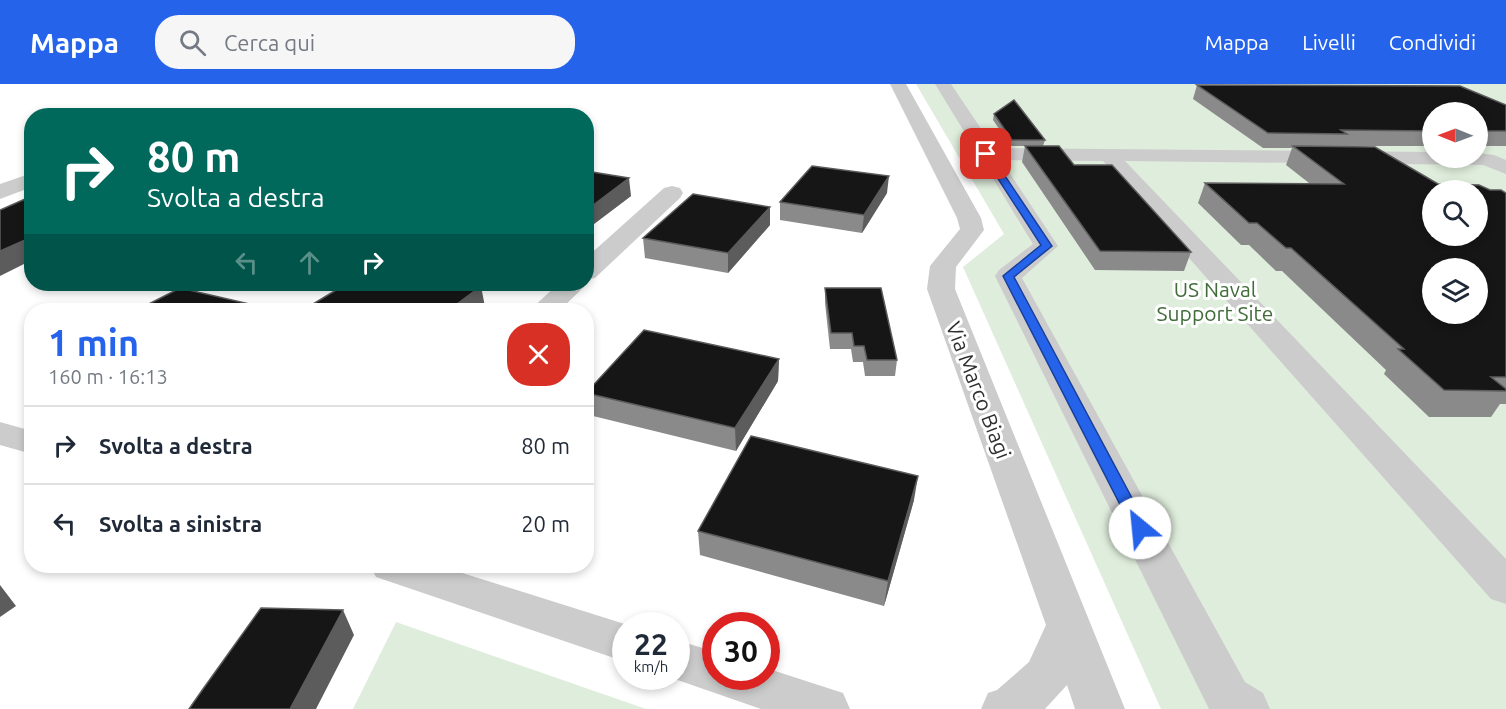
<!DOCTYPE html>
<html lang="it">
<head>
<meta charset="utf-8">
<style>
	:root { --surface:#fff; --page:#f6f6f7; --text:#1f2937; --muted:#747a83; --line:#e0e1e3; --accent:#2563eb }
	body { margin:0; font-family:Ubuntu,sans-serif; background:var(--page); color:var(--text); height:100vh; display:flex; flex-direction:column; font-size:22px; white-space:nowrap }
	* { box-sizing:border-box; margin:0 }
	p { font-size:20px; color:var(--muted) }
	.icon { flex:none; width:33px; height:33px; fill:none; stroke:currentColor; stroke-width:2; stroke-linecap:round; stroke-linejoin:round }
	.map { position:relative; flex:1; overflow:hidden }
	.drawer { position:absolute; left:24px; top:219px; width:570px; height:270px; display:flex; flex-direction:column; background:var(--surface); border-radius:24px; box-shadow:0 3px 9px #0003 }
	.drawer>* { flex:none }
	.guide { position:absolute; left:24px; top:24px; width:570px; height:183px; border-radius:24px; box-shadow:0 3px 9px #0003; background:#00695c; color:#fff; overflow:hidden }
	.needle { width:39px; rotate:271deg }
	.fabs { position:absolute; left:1422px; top:18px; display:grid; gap:12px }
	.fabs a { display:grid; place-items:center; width:66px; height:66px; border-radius:50%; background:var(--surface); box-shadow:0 3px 9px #0003; font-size:30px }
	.speed { position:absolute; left:612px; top:528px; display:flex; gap:12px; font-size:30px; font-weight:700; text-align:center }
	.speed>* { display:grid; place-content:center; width:78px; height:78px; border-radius:50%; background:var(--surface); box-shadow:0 3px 9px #0003; line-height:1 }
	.speed small { font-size:15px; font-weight:400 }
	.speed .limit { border:9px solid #d22; background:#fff; color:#111 }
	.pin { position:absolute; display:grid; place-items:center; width:51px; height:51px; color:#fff; margin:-26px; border-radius:12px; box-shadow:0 3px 9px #0006 }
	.me { position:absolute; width:66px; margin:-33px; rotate:332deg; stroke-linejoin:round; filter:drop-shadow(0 0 4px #0008) }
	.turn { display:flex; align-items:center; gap:21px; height:126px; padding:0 24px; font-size:27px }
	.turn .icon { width:78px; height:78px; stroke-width:2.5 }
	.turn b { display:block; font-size:42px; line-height:51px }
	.lanes { display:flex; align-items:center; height:57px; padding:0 24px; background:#0003; justify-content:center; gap:30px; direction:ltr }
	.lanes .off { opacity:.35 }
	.round { display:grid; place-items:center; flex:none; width:63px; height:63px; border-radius:24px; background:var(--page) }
	.head { display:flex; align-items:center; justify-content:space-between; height:102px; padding:0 24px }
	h1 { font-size:36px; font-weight:700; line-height:45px; color:var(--accent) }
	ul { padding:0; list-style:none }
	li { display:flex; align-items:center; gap:18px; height:78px; padding:0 24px; border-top:2px solid var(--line) }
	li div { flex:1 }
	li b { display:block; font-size:22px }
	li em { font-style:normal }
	header { display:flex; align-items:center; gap:36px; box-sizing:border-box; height:84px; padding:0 30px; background:var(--accent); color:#fff }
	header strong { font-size:28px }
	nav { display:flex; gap:33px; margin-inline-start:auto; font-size:21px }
	.search { width:420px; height:54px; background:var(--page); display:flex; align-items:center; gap:15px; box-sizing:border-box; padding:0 21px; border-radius:24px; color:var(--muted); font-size:22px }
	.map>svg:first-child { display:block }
</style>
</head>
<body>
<header>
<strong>Mappa</strong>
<div class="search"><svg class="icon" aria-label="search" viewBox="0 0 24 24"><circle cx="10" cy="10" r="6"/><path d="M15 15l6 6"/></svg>Cerca qui</div>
<nav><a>Mappa</a><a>Livelli</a><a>Condividi</a></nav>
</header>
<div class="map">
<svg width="1506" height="625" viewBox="0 0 1506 625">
	<rect width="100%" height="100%" fill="#fff"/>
	<path fill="#dfeddc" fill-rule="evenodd" d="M916 0H1506V625H1161L963 183 1004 150ZM1432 28H1478V74H1432ZM1432 106H1478V152H1432ZM1432 184H1478V230H1432Z
		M396 538 646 625H353Z"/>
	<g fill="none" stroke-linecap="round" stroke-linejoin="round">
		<path fill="#ccc" fill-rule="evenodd" d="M890 0H906L981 134 984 146 956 183 955 205 1125 625H1075L1067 601 1045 625H981L988 609 997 606 1029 578 1046 541 927 205 930 182 960 145 957 134Z
			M935 0H951L994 64 1432 68V74H1478V69L1494 71 1506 76V90L1483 81 1125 77 1506 475V520L1491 515 1103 77 1001 76 1058 162 1022 194 1245 598 1263 609 1270 625H1209L995 192 999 186 1033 160Z
			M32 89V103L0 115V100Z
			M672 102 680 104 683 109 680 114 595 194 586 196V174L664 104Z
			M586 199 587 200 560 226H530L558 200Z
			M0 338 32 347V370L0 361Z
			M370 482H440L631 542H626V578L376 493Z
			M676 556 716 568V592H766V584L843 609 850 625H761L666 592H676Z"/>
	</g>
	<path fill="#8a8a8a" d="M1197 1 1506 21V62H1478V28H1432V62H1341L1438 100 1506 109V320H1500L1491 333H1429L1384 290 1386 286 1282 187H1276L1249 161H1241L1198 119 1205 99H1309L1286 81 1292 64H1263L1193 15Z
		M994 30 1045 56 1043 62H1011L993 36Z
		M1025 62 1074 81 1191 168 1184 187 1095 186 1022 78Z
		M586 87 631 112 590 143 586 142Z
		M887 109 862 149 780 136V118Z
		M770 141 728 189 645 174 643 154Z
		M825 204 897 276 895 292H865L863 278H853L851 265H830L825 219Z
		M779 275 778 297 736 367 589 331 586 308Z
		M914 416 884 522 700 471 698 447Z"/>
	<path fill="#5c5c5c" d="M889 92 887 109 862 149 864 131Z
		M629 94 631 112 590 143 588 125Z
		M770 123V141L728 189V169Z
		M32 153V176L0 192V167Z
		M481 202 485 223 481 226H449Z
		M779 275 778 297 736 367 735 344Z
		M918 392 914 416 884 522 888 497Z
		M0 501 16 522 0 533Z
		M343 526 354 551 316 625H290Z"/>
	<path fill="#161616" stroke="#5c5c5c" stroke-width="1.5" fill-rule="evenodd" d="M1197 1 1460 2 1506 21V47H1478V28H1432V47L1341 46 1347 50 1268 49Z
		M1014 16 1045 56H1012L994 30Z
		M1025 62H1059L1074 81H1112L1191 168 1100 167Z
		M1293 62 1375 63 1438 100 1479 101 1490 106H1501L1506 109V293H1491L1506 305V307L1444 306 1398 265H1404L1291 164H1286L1257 139H1249L1205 99 1344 100ZM1432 106H1478V152H1432ZM1432 184H1478V230H1432Z
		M812 82 889 92 864 131 780 118Z
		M586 87 629 94 588 125 586 124Z
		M693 110 770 123 728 169 643 154Z
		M32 112V153L0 167V126Z
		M346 200H467L481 202 449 226H303Z
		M180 204 276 226H137Z
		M825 204H881L897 276H867L864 262H854L852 249H831Z
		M644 246 779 275 735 344 586 309Z
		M751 352 918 392 888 497 698 447Z
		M261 524 343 526 290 625H189L203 605Z"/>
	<path fill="#2563eb" stroke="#184099" stroke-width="1.5" d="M983 68H989L1052 162 1014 193 1148 444 1146 449H1134L1132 444 1003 192 1041 161 982 70Z"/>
	<g text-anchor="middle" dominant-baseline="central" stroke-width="6" stroke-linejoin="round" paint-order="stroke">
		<g font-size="21" fill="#416c3a" stroke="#fff">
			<text x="1215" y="205">US Naval<tspan x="1215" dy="24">Support Site</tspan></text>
		</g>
		<g font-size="21" fill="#2f2f2f" stroke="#fff">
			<text transform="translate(979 306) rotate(69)">Via Marco Biagi</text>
		</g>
	</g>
</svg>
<div class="fabs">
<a><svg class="needle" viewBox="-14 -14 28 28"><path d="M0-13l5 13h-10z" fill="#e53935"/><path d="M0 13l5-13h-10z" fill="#747a83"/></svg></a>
<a><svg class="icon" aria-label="search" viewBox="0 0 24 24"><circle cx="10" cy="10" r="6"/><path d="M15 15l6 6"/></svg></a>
<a><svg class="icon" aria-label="layers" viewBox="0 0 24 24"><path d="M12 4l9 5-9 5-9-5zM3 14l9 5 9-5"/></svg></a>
</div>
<div class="speed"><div>22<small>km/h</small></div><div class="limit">30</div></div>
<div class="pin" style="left:986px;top:70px;background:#d93025"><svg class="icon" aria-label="arrive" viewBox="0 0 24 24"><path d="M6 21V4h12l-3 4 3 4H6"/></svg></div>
<svg class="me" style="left:1140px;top:444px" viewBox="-20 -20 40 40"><circle r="19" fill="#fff"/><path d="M0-13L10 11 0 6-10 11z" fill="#2563eb"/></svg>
<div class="guide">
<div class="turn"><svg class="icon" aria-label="right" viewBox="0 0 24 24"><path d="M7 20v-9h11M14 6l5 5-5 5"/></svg><div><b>80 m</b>Svolta a destra</div></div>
<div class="lanes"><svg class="icon off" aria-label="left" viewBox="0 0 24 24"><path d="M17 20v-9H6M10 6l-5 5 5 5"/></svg><svg class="icon off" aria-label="ahead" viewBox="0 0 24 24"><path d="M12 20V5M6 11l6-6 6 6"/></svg><svg class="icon" aria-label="right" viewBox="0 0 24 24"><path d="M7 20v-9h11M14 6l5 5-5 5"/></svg></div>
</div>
<section class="drawer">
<div class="head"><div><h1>1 min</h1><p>160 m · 16:13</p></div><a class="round" style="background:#d93025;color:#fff"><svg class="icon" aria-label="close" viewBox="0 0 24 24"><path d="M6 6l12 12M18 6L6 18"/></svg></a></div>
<ul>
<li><svg class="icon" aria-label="right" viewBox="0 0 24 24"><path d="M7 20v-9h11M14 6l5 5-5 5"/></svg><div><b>Svolta a destra</b></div><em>80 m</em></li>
<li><svg class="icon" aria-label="left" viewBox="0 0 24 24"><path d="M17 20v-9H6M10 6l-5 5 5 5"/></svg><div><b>Svolta a sinistra</b></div><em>20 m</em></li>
</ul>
</section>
</div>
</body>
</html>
